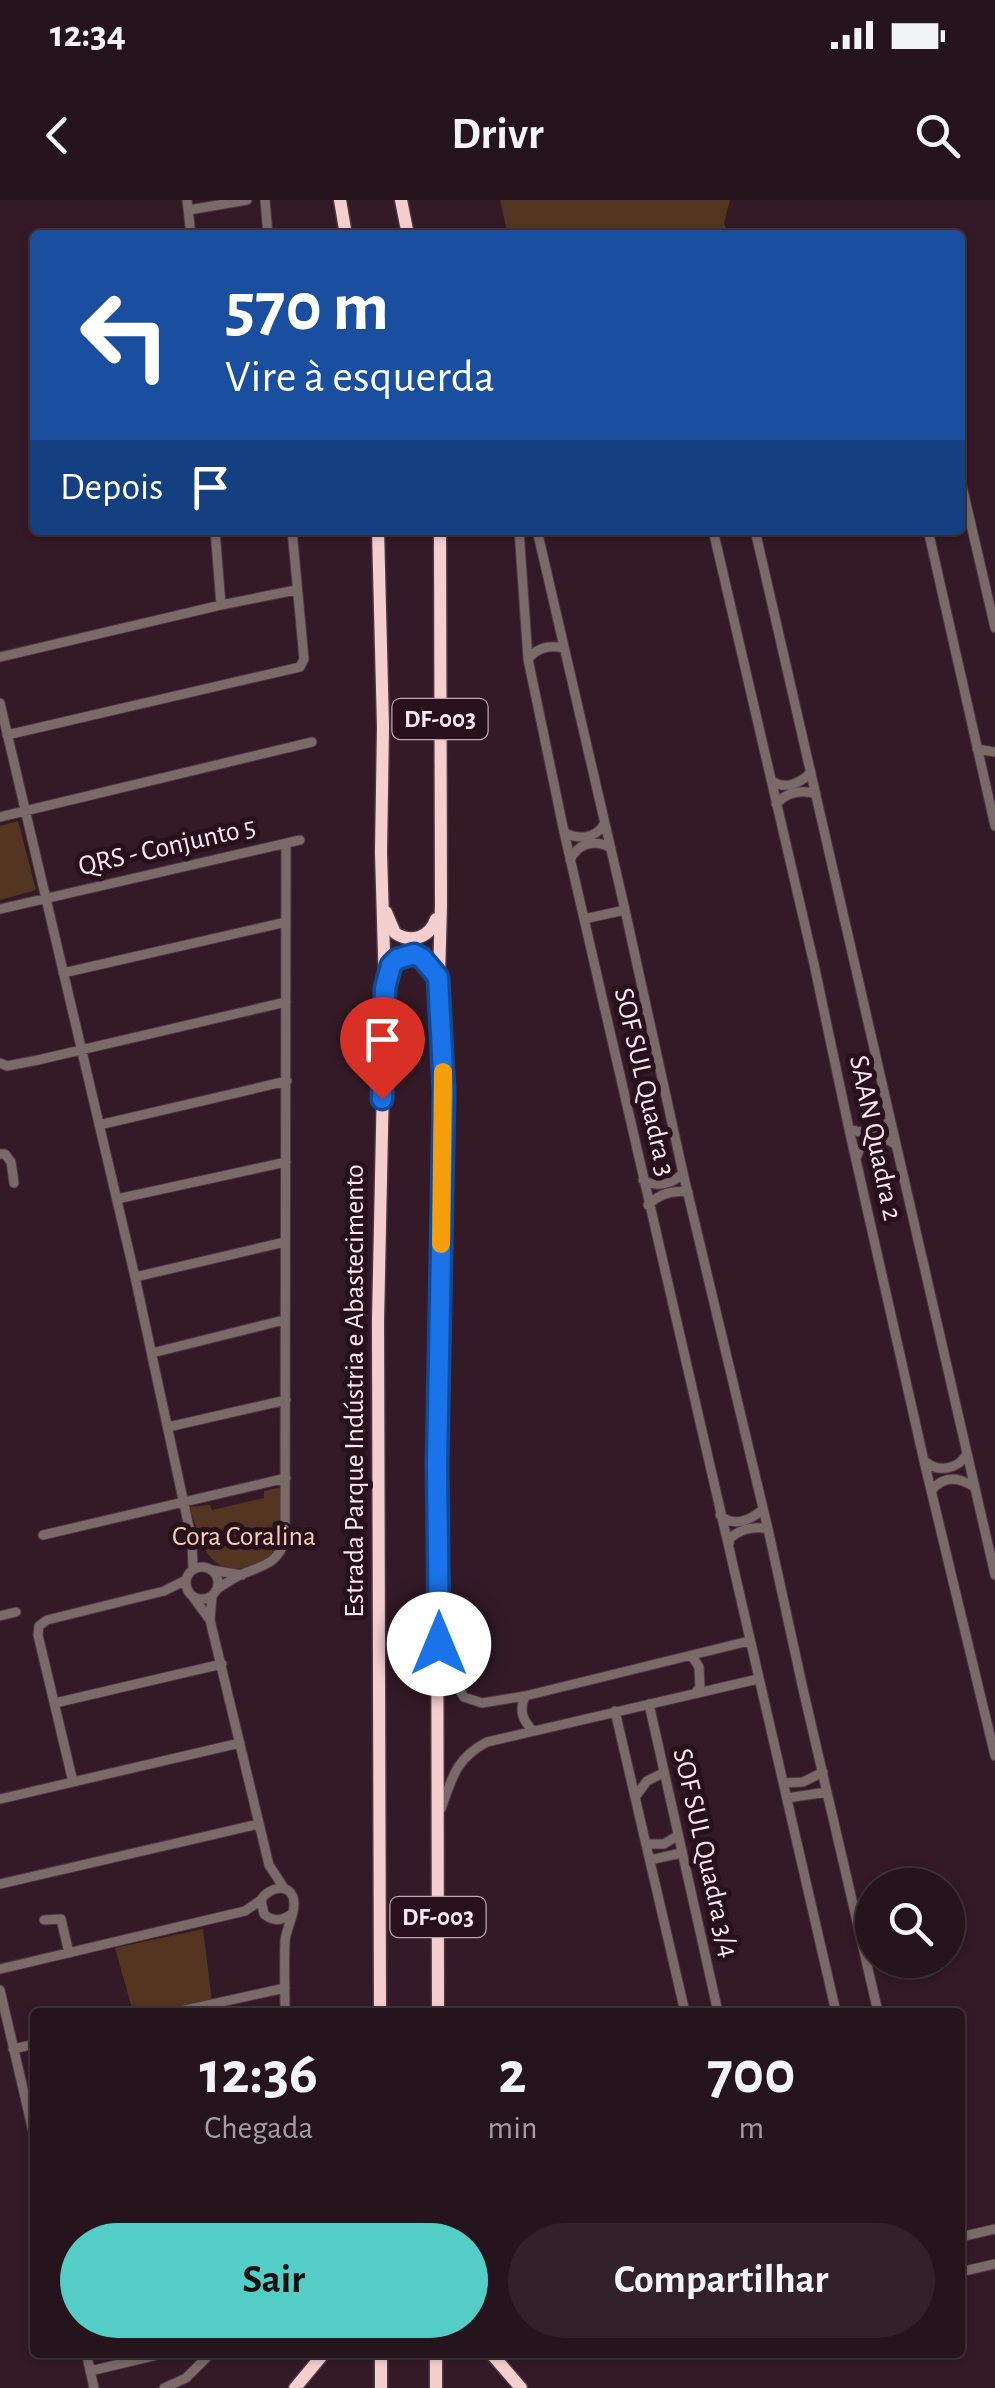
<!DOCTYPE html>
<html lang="pt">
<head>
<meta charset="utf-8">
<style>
	:root { --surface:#26141c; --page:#322129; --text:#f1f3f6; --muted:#a49ea3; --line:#42333b; --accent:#54cdc7 }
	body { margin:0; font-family:"Alegreya Sans",sans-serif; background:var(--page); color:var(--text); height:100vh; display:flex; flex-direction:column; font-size:38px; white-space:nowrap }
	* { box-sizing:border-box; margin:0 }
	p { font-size:32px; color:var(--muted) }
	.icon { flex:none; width:55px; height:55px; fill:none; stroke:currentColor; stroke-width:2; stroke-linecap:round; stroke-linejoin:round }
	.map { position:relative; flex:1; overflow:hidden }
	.drawer { position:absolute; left:30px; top:1808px; width:935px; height:350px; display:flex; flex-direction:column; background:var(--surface); border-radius:10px; box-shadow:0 2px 8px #0004,0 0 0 2px var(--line) }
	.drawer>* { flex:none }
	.banner { position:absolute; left:30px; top:30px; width:935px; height:305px; border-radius:10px; box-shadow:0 2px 8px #0004,0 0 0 2px var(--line); background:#1a4fa0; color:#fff; overflow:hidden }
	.tools { position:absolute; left:855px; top:1668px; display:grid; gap:20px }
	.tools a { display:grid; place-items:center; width:110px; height:110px; border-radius:50%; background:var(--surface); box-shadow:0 2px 8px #0004,0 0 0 2px var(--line); font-size:50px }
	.pin { position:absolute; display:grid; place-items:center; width:85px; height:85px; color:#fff; margin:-102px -42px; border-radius:50% 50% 50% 0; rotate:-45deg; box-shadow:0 0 10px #0007 }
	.pin .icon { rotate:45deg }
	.me { position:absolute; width:110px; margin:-55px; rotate:0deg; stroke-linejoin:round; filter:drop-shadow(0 0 8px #0008) }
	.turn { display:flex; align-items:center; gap:35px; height:210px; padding:0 30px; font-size:45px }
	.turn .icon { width:130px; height:130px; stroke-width:2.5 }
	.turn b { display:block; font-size:70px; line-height:85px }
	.then { display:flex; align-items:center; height:95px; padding:0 30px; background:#0003; gap:20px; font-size:38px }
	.eta { display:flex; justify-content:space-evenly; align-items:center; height:170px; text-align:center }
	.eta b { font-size:60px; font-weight:600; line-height:70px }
	.button { display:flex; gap:20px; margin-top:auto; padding:20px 30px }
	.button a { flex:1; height:115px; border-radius:60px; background:var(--accent); color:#111; font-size:40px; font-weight:600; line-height:115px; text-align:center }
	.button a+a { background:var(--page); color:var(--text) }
	.status { display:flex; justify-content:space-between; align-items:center; height:70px; padding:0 50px; background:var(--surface); direction:ltr }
	.status svg { height:28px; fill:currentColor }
	header { display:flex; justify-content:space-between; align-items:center; height:130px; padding:0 30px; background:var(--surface); font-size:45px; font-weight:600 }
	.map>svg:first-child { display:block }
</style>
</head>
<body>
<div class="status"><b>12:34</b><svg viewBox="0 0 49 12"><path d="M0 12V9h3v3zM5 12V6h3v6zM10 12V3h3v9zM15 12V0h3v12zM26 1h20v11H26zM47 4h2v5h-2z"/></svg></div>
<header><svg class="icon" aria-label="back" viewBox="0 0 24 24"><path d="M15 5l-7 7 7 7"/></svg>Drivr<svg class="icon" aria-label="search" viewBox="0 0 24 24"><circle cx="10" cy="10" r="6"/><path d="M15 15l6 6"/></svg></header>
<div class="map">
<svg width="995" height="2188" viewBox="0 0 995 2188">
	<rect width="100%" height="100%" fill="#331a26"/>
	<path fill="#533521" d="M500 0H730L724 23 729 35H508Z
		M18 621 36 690 0 700V626Z
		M277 1288 281 1289C282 1309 288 1334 276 1353 272 1360 264 1362 256 1365 210 1381 200 1344 190 1307L210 1305 212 1310 264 1298V1291Z
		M203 1729 212 1802 169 1812H133L115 1748Z"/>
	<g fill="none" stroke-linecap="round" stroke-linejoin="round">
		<g stroke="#4f3742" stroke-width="11">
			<path id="minor" d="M187 0 191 35
				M265 0 268 35
				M189 10 247 0
				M960 277 995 428
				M215 330 221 405
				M519 330 528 459 564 632 836 1812
				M537 330 625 710 683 973 768 1329 803 1489 878 1812
				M713 330 814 764 849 929 924 1261 995 1556
				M755 330 995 1375
				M928 330 995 626
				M0 457 221 405 296 390
				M528 459C538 447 549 445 564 448
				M0 503 135 1077 192 1341 193 1369
				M7 535 300 467 304 459 292 330
				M977 549 995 552
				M771 580C784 591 801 583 811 572
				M776 604C787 592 800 589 816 594
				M0 617 312 542
				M564 632C577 640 596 639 604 624
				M570 660C578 643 595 639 611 648
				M0 709 300 640
				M584 719 625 710
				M63 773 286 722
				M0 863 7 866 38 860 286 802
				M99 925 287 881
				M849 929C863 934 881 935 890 920
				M0 954H5L11 962 14 983
				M857 956 860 948 880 941 889 940 896 945
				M643 980C656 988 673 984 683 973
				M117 999 286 962
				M648 1005C659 994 673 990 688 992
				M135 1077 285 1042
				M152 1153 284 1120
				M168 1227 286 1200
				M926 1262C939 1273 958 1269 967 1254
				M932 1290C944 1275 959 1277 974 1287
				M720 1315C734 1328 751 1320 763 1309
				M43 1335 286 1278
				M729 1344 730 1338C741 1329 754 1326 768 1329
				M186 1383a16 16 0 1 1 32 0a16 16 0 1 1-32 0Z
				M212 1370 242 1375
				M217 1389C225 1384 232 1379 240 1375 261 1366 279 1364 285 1339L286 644
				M193 1397 210 1420 212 1396
				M0 1416 16 1412
				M210 1420 269 1665 284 1688
				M442 1423 450 1464 459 1489 464 1497 482 1503 525 1496 749 1441
				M692 1456 699 1467 700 1487 696 1492
				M525 1496C519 1510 522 1519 532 1530
				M55 1503 222 1464
				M649 1504 718 1812
				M615 1511 685 1812
				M73 1582 38 1435 39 1426 47 1420 164 1391 186 1380
				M784 1583 803 1582 823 1572
				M636 1596 647 1581 663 1573
				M787 1598 827 1592
				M0 1599 240 1543
				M441 1609C452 1578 456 1558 487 1542L758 1479
				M646 1644H664L677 1636
				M650 1660 681 1653
				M0 1684 259 1624
				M44 1720 61 1719 69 1753
				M0 1769 245 1711 261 1700
				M0 1790 35 1940
				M176 1812 285 1788
				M285 1812C285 1789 284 1765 285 1741 286 1729 295 1714 294 1703 293 1682 269 1686 261 1700L264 1714C273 1722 281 1721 290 1715
				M13 1849 35 1844
				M960 2037 995 2029
				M960 2072 995 2064
				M86 2152 94 2188
				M90 2171 170 2152
				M164 2188 186 2178 212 2152"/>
		</g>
		<g stroke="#4f3742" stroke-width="15">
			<path id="highway" d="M340 0 346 35
				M401 0 408 35
				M378 330 383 527 381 653 385 788 378 1121 380 1812
				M386 712 395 733C412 744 430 737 436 719
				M388 777C399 739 422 756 439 777
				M438 1812 437 1264 444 892 439 777 441 705 440 330
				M490 2152 521 2188
				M295 2188 325 2152
				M381 2188V2152
				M436 2188V2152"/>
		</g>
		<use href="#minor" stroke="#7a6a6a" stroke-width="9"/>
		<use href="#highway" stroke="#f5cfcd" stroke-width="12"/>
	</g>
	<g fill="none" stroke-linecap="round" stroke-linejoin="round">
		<g stroke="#114b97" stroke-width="25">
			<path id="route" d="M382 899 385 788 391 765 397 759 414 754 422 758 438 777 444 892 437 1264 439 1444"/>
		</g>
		<use href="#route" stroke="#1a73e8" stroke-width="18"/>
		<path stroke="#f59e0b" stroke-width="18" d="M441 1044 443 872"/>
	</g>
	<g text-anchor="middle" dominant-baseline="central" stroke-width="10" stroke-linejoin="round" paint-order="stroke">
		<g fill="#28111d" stroke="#bba8b1" stroke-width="2.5">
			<rect x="392.5" y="499" width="95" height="40" rx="8"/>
			<rect x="390.5" y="1697" width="95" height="40" rx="8"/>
		</g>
		<g font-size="25" font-weight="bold" fill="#fae9f0">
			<text x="440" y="519">DF-003</text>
			<text x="438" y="1717">DF-003</text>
		</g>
		<g font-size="28" fill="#fae9f0" stroke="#28111d">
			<text transform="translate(167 647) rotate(-13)">QRS - Conjunto 5</text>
			<text transform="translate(644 882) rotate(77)">SOF SUL Quadra 3</text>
			<text transform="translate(875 938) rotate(78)">SAAN Quadra 2</text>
			<text transform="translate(355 1191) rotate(-90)">Estrada Parque Indústria e Abastecimento</text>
			<text transform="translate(705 1653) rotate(77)">SOF SUL Quadra 3/4</text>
		</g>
		<g font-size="28" fill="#f9ceb2" stroke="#28111d">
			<text x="244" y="1337">Cora Coralina</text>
		</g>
	</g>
</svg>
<div class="tools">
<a><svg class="icon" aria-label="search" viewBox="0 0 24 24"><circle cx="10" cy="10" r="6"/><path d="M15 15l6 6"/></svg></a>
</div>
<div class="pin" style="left:382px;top:899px;background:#d93025"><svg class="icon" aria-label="arrive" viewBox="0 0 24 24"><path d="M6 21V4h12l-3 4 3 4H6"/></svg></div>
<svg class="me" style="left:439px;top:1444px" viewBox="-20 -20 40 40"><circle r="19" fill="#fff"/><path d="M0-13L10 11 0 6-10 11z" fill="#1a73e8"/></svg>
<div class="banner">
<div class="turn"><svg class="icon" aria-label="left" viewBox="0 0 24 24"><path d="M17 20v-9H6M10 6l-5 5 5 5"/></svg><div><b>570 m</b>Vire à esquerda</div></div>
<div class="then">Depois<svg class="icon" aria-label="arrive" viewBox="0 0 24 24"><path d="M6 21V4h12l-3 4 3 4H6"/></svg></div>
</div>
<section class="drawer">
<div class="eta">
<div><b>12:36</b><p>Chegada</p></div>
<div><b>2</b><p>min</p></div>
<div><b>700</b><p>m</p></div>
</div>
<div class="button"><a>Sair</a><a>Compartilhar</a></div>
</section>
</div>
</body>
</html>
